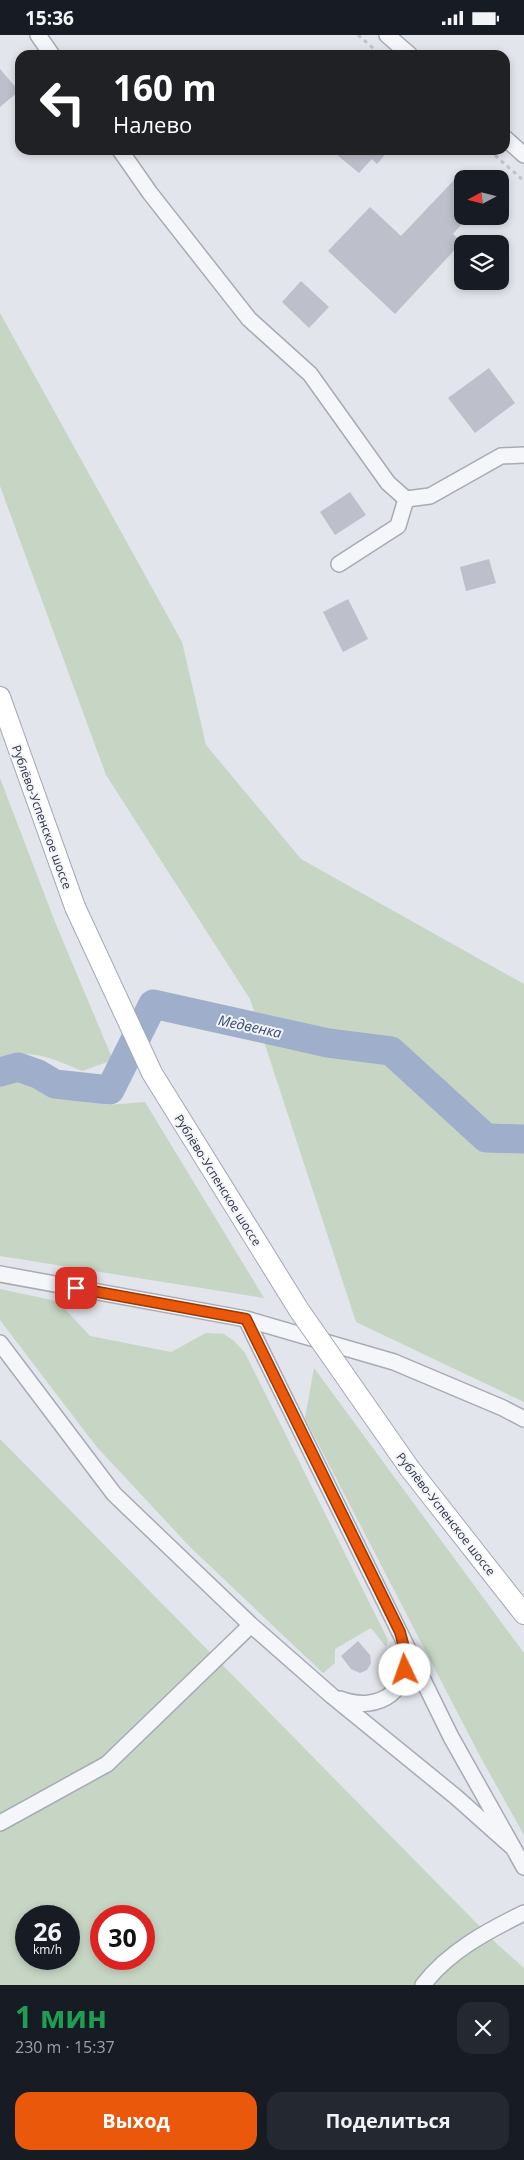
<!DOCTYPE html>
<html lang="ru">
<head>
<meta charset="utf-8">
<style>
	:root { --surface:#171b24; --page:#242831; --text:#f1f3f6; --muted:#9ea1a6; --accent:#ea580c }
	body { margin:0; font-family:"Open Sans",sans-serif; background:var(--page); color:var(--text); height:100vh; display:flex; flex-direction:column; font-size:19px; white-space:nowrap }
	* { box-sizing:border-box; margin:0 }
	p { font-size:16px; color:var(--muted) }
	.icon { flex:none; width:28px; height:28px; fill:none; stroke:currentColor; stroke-width:2; stroke-linecap:round; stroke-linejoin:round }
	.map { position:relative; height:1950px; overflow:hidden }
	.details { display:flex; flex-direction:column; background:var(--surface); flex:1 }
	.details>* { flex:none }
	.guide { position:absolute; left:15px; top:15px; width:495px; height:105px; border-radius:15px; box-shadow:0 2px 8px #0003; background:#202124; color:#fff; overflow:hidden }
	.needle { width:32px; rotate:263deg }
	.controls { position:absolute; left:454px; top:135px; display:grid; gap:10px }
	.controls a { display:grid; place-items:center; width:55px; height:55px; border-radius:10px; background:var(--surface); box-shadow:0 2px 8px #0003; font-size:25px }
	.speed { position:absolute; left:15px; top:1870px; display:flex; gap:10px; font-size:25px; font-weight:700; text-align:center }
	.speed>* { display:grid; place-content:center; width:65px; height:65px; border-radius:50%; background:var(--surface); box-shadow:0 2px 8px #0003; line-height:1 }
	.speed small { font-size:12px; font-weight:400 }
	.speed .limit { border:8px solid #d22; background:#fff; color:#111 }
	.pin { position:absolute; display:grid; place-items:center; width:42px; height:42px; color:#fff; margin:-21px; border-radius:10px; box-shadow:0 2px 8px #0006 }
	.me { position:absolute; width:55px; margin:-28px; rotate:357deg; stroke-linejoin:round; filter:drop-shadow(0 0 4px #0008) }
	.turn { display:flex; align-items:center; gap:18px; height:105px; padding:0 15px; font-size:22px }
	.turn .icon { width:65px; height:65px; stroke-width:2.5 }
	.turn b { display:block; font-size:35px; line-height:42px }
	.round { display:grid; place-items:center; flex:none; width:52px; height:52px; border-radius:15px; background:var(--page) }
	.head { display:flex; align-items:center; justify-content:space-between; height:85px; padding:0 15px }
	h1 { font-size:30px; font-weight:700; line-height:38px; color:#1e9e55 }
	.cta { display:flex; gap:10px; margin-top:auto; padding:10px 15px }
	.cta a { flex:1; height:58px; border-radius:15px; background:var(--accent); color:#fff; font-size:20px; font-weight:700; line-height:58px; text-align:center }
	.cta a+a { background:var(--page); color:var(--text) }
	.status { display:flex; justify-content:space-between; align-items:center; height:35px; padding:0 25px; background:var(--surface); direction:ltr }
	.status svg { height:14px; fill:currentColor }
	.map>svg:first-child { display:block }
</style>
</head>
<body>
<div class="status"><b>15:36</b><svg viewBox="0 0 49 12"><path d="M0 12V9h3v3zM5 12V6h3v6zM10 12V3h3v9zM15 12V0h3v12zM26 1h20v11H26zM47 4h2v5h-2z"/></svg></div>
<div class="map">
<svg width="524" height="1950" viewBox="0 0 524 1950">
	<rect width="100%" height="100%" fill="#e2e5eb"/>
	<path fill="#c6d5c4" fill-rule="evenodd" d="M0 278 182 607 206 710 301 824 524 949V1367L356 1287 250 964 106 740 0 451Z
		M0 743 55 887 113 1025 82 1036C56 1025 28 1012 0 1023Z
		M9 1041 107 1070 145 1067 264 1263 0 1221V1046Z
		M0 1254 61 1267 65 1274 90 1301 171 1317 206 1298 224 1299 234 1306 245 1318 388 1605 386 1612 371 1593 335 1614V1628L323 1638 190 1512 96 1411 0 1285Z
		M314 1333 524 1618V1800L481 1723 305 1383Z
		M0 1404 498 1910 524 1933V1950H0ZM26 1881H69V1924H26ZM101 1881H144V1924H101Z"/>
	<g fill="none" stroke-linecap="round" stroke-linejoin="round">
		<path stroke="#9eaecb" stroke-width="29" d="M0 1037 18 1032 38 1039 55 1049 110 1055 153 969 328 1008 391 1016 486 1103 524 1104"/>
	</g>
	<path fill="#bdc0cb" d="M0 34 19 56 0 72Z
		M339 115H389L377 129 372 124 359 138 336 119Z
		M455 144 462 151V181H469L453 199 462 207 395 279 328 216 370 172 401 201Z
		M301 246 329 272 309 293 282 267Z
		M489 333 515 368 475 398 448 363Z
		M350 457 366 480 335 500 320 477Z
		M489 524 496 548 466 556 460 532Z
		M348 564 368 604 343 617 323 577Z
		M358 1606 370 1620 371 1628 367 1635 360 1638 351 1634 341 1621Z"/>
	<g fill="none" stroke-linecap="round" stroke-linejoin="round">
		<g stroke="#a7abb5" stroke-width="18">
			<path id="minor" d="M38 0 52 20
				M387 0 410 20
				M505 103 524 120
				M120 115 150 158 249 284 310 339 388 448 406 464 430 461 501 421 524 420
				M339 529 398 491 406 464
				M0 1239 246 1284 394 1327 503 1373 524 1384
				M246 1284 451 1702 524 1832
				M0 1308 114 1459 251 1590 332 1661 456 1762 511 1811
				M340 1664C380 1679 414 1654 404 1611
				M0 1788 107 1729 251 1590
				M423 1950C448 1917 487 1896 524 1878"/>
		</g>
		<g stroke="#a2a8b7" stroke-width="22">
			<path id="major" d="M0 662 75 872
				M410 1434 524 1579"/>
		</g>
		<path stroke="#c0c3ca" stroke-width="3" stroke-dasharray="4 4" stroke-linecap="butt" d="M358 0 381 20
			M489 115 524 146"/>
		<use href="#minor" stroke="#f5f6f9" stroke-width="15"/>
		<use href="#major" stroke="#fff" stroke-width="20"/>
		<g stroke="#a2a8b7" stroke-width="22" stroke-linecap="butt">
			<path id="major-bridge" d="M75 872 152 1038 299 1275 410 1434"/>
		</g>
		<use href="#major-bridge" stroke="#fff" stroke-width="20"/>
	</g>
	<g fill="none" stroke-linecap="round" stroke-linejoin="round">
		<g stroke="#983908" stroke-width="12">
			<path id="route" d="M76 1253 246 1284 400 1597 406 1620 405 1635"/>
		</g>
		<use href="#route" stroke="#ea580c" stroke-width="9"/>
	</g>
	<g text-anchor="middle" dominant-baseline="central" stroke-width="4" stroke-linejoin="round" paint-order="stroke">
		<g font-size="12" fill="#2a3043" stroke="#f2f4f8">
			<text transform="translate(42 782) rotate(70)">Рублёво-Успенское шоссе</text>
			<text transform="translate(218 1145) rotate(58)">Рублёво-Успенское шоссе</text>
			<text transform="translate(446 1479) rotate(52)">Рублёво-Успенское шоссе</text>
		</g>
		<g font-size="14" font-style="italic" fill="#344b77" stroke="#f2f4f8">
			<text transform="translate(250 991) rotate(12)">Медвенка</text>
		</g>
	</g>
</svg>
<div class="controls">
<a><svg class="needle" viewBox="-14 -14 28 28"><path d="M0-13l5 13h-10z" fill="#e53935"/><path d="M0 13l5-13h-10z" fill="#9ea1a6"/></svg></a>
<a><svg class="icon" aria-label="layers" viewBox="0 0 24 24"><path d="M12 4l9 5-9 5-9-5zM3 14l9 5 9-5"/></svg></a>
</div>
<div class="speed"><div>26<small>km/h</small></div><div class="limit">30</div></div>
<div class="pin" style="left:76px;top:1253px;background:#d93025"><svg class="icon" aria-label="arrive" viewBox="0 0 24 24"><path d="M6 21V4h12l-3 4 3 4H6"/></svg></div>
<svg class="me" style="left:405px;top:1635px" viewBox="-20 -20 40 40"><circle r="19" fill="#fff"/><path d="M0-13L10 11 0 6-10 11z" fill="#ea580c"/></svg>
<div class="guide">
<div class="turn"><svg class="icon" aria-label="left" viewBox="0 0 24 24"><path d="M17 20v-9H6M10 6l-5 5 5 5"/></svg><div><b>160 m</b>Налево</div></div>
</div>
</div>
<section class="details">
<div class="head"><div><h1>1 мин</h1><p>230 m · 15:37</p></div><a class="round"><svg class="icon" aria-label="close" viewBox="0 0 24 24"><path d="M6 6l12 12M18 6L6 18"/></svg></a></div>
<div class="cta"><a>Выход</a><a>Поделиться</a></div>
</section>
</body>
</html>
